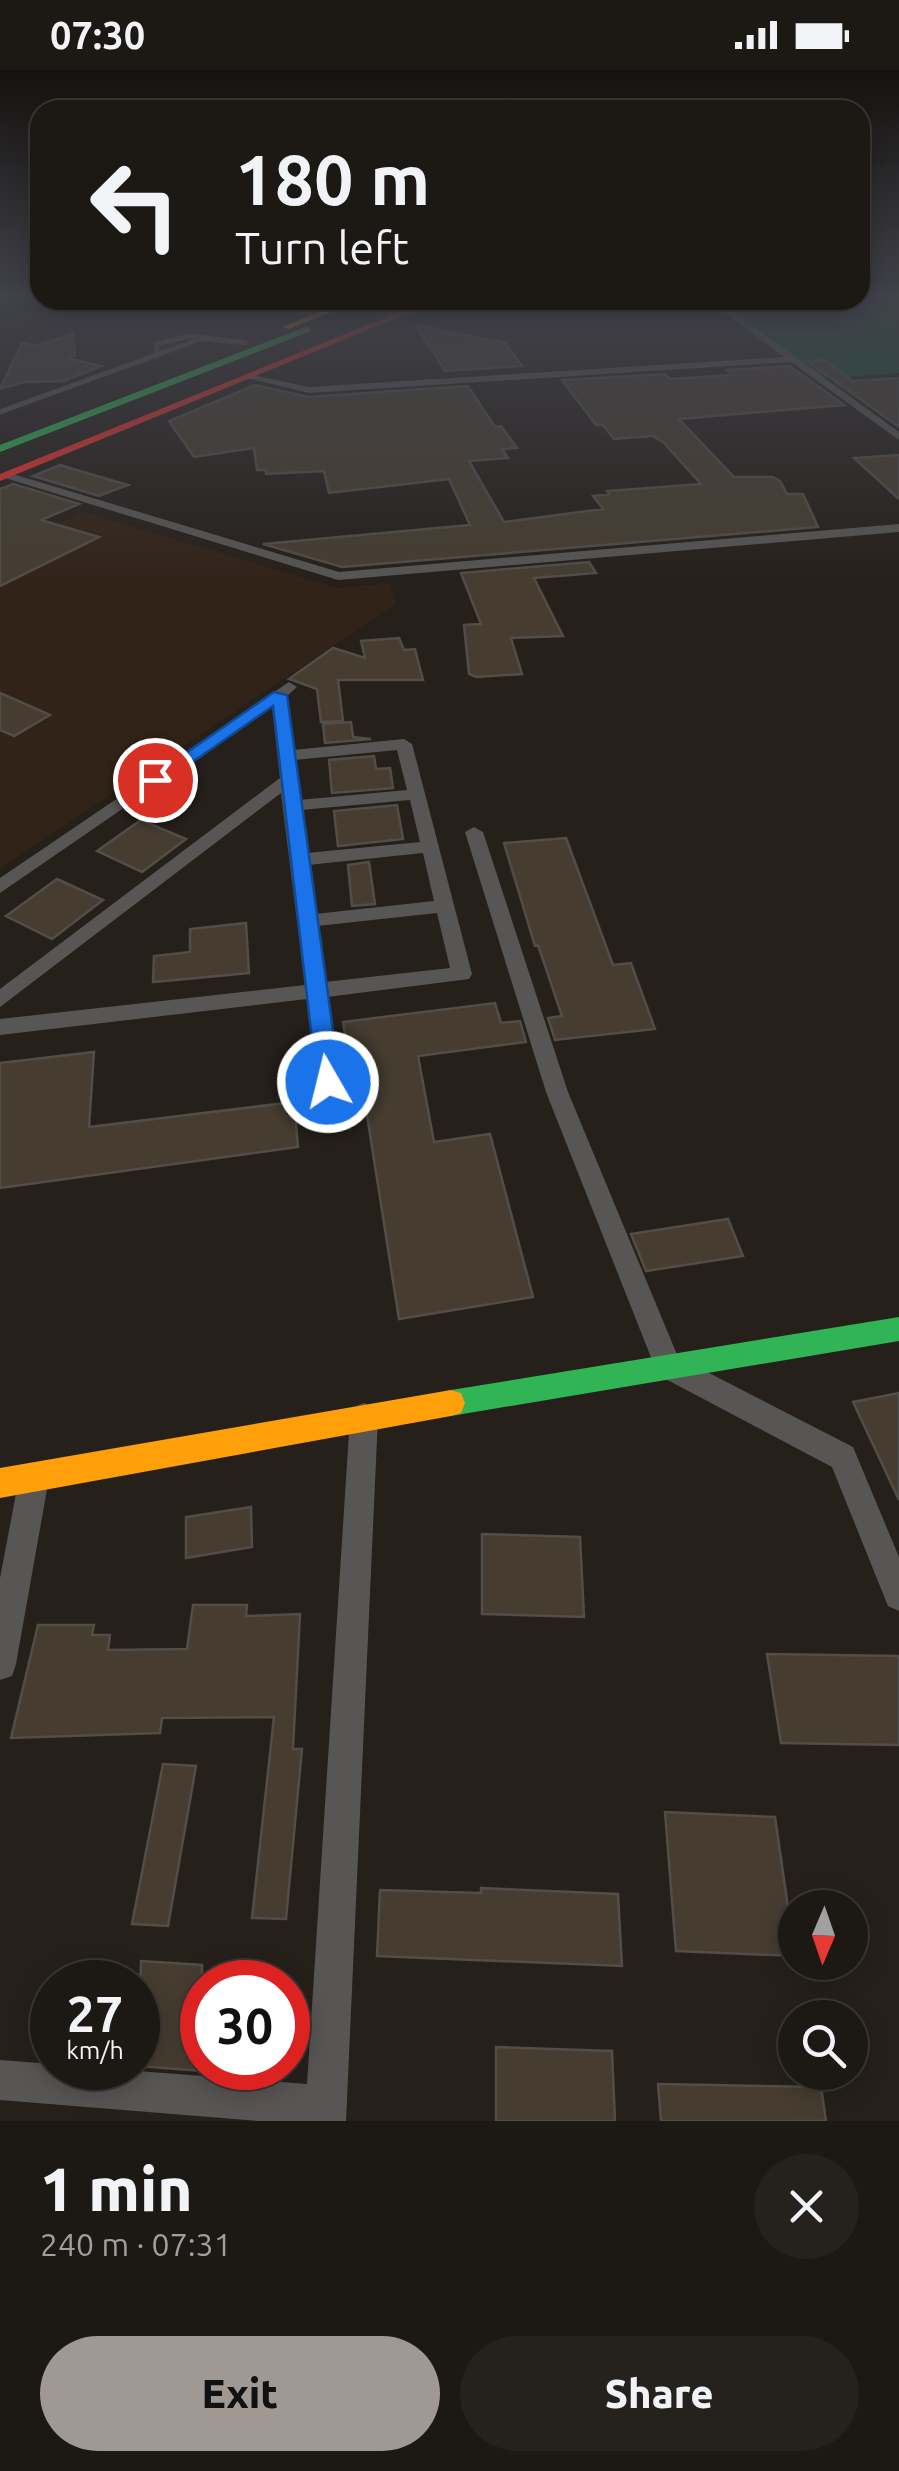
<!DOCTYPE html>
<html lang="en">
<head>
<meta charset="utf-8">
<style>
	:root { --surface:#1c1814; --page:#25211d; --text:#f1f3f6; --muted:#a0a0a0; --line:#3a3734; --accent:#9f9893 }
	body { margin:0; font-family:Ubuntu,sans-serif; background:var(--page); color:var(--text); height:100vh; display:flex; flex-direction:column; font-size:38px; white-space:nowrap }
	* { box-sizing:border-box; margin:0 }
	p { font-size:32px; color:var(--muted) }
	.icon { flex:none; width:55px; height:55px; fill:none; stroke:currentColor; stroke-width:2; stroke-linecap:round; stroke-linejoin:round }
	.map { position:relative; height:2051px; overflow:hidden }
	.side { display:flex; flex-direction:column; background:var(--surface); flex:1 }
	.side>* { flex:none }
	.banner { position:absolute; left:30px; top:30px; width:840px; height:210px; border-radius:30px; box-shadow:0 5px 25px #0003,0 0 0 2px var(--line); background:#1c1814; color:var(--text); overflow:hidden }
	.needle { width:65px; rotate:182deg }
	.controls { position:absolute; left:778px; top:1820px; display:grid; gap:20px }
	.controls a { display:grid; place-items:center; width:90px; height:90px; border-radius:50%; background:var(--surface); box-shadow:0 5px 25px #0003,0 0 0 2px var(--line); font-size:50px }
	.speed { position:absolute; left:30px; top:1890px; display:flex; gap:20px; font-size:50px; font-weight:700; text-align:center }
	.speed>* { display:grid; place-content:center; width:130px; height:130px; border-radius:50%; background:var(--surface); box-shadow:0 5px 25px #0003,0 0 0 2px var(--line); line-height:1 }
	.speed small { font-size:25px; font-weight:400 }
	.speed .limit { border:15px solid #d22; background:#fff; color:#111 }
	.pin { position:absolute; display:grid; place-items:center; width:85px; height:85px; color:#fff; margin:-42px; border:5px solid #fff; border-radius:50%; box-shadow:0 2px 10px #0007 }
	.me { position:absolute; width:110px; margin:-55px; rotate:352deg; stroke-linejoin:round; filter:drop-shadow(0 0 8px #0008) }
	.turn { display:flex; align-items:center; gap:35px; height:210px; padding:0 40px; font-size:45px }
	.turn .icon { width:130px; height:130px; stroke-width:2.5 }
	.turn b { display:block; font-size:70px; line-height:85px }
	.round { display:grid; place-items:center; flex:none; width:105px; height:105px; border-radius:52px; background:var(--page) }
	.summary { display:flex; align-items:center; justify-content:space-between; height:170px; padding:0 40px }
	h1 { font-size:60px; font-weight:800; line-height:75px }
	.button { display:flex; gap:20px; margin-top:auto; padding:20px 40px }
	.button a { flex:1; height:115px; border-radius:60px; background:var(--accent); color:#111; font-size:40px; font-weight:800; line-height:115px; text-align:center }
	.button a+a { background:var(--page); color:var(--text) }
	.status { display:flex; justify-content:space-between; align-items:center; height:70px; padding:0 50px; background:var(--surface); direction:ltr }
	.status svg { height:28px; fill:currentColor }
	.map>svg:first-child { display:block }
</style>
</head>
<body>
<div class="status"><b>07:30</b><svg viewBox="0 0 49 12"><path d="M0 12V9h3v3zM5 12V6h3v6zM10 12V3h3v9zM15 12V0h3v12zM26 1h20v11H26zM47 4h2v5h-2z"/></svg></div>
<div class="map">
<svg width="899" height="2051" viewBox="0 0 899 2051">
	<rect width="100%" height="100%" fill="#26201b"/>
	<path fill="#322318" d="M83 442 338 518 390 513 396 534 0 798V517L42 497 0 481Z"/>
	<path fill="#13503a" d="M860 228C874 228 884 235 899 235V303L816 309 717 230Z"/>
	<path fill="#463d30" stroke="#514d48" stroke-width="2.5" d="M416 255 505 273 522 296 445 301Z
		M73 264 75 285 68 288 101 296 64 311 24 312 0 319 22 273 35 276Z
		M824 290 853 311 899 308V357L807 291Z
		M790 296 844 335 679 349 734 407H773L780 411 787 424H803L818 457 342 497 263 474 470 455 449 409 329 423 324 401 266 404V400H257L254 378 194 387 169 351 255 315 309 327 468 316 495 357 501 356 517 378 502 379 508 388 469 391 504 452 603 439 593 426 609 424 607 421 701 414 663 372 653 366 614 369 603 355H596L562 310 665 304 670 309 733 305 727 300Z
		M899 385V429L854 388Z
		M60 395 80 401 128 415 99 426 33 406Z
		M13 414 79 434 41 450 99 467 0 516V419Z
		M589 492 596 503 534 508 563 566 511 568 522 604 476 607 469 604 464 555 481 554 461 503Z
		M399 568 404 580 415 579 423 610H338L343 651 321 652 317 619 289 609 333 578 365 588 361 571Z
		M0 623 50 645 14 666 0 660Z
		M351 652 353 667 371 669 325 673 323 654Z
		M374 686 376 699 390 698 393 718 332 723 329 690Z
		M397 735 403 769 338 776 334 741Z
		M141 750 186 769 142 802 97 781Z
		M566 768 613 895 631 893 655 959 555 970 548 948 562 946 538 875 535 876 504 773Z
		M369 792 375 834 352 836 348 795Z
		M57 809 103 830 52 869 6 846Z
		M246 853 249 903 153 912 154 886 190 882V859Z
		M495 933 501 953 520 951 526 972 418 986 434 1072 490 1064 533 1227 399 1249 359 994 350 995 343 952Z
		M94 982 89 1057 294 1032 298 1077 0 1118V993Z
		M728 1149 743 1186 646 1201 631 1164Z
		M899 1323V1430L853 1332Z
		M251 1437 252 1477 186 1488V1447Z
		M482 1464 580 1467 584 1547 482 1544Z
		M193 1535H247L246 1546 300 1544 293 1679H302L286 1849 252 1848 274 1647 162 1648 160 1663 11 1668 38 1555H94L92 1565H110L108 1580 187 1579Z
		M767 1584 899 1586V1675L781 1673Z
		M163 1694 196 1696 168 1856 132 1854Z
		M665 1742 775 1747 795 1886 676 1881Z
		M481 1818 618 1824 622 1896 377 1886 380 1820 481 1823Z
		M141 1891 202 1895V2001L138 1996Z
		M496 1977 612 1981 615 2051H496Z
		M658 2014 821 2017 826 2051H661Z"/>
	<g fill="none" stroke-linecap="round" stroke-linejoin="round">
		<path stroke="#585654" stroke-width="5" d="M156 286 157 274 189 266 245 273
			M0 342 206 267"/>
		<path fill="#585654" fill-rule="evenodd" d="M708 230H717L899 362V370L791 292 309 323 242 307 247 304 309 317 784 287Z
			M6 402 339 502 899 454V462L338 510 2 407Z
			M289 612 297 617 287 626 293 680 404 669 412 674 472 904 469 909 327 927 339 1012 328 1020 317 1012 307 929 0 965V949L305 915 281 723 0 937V919L280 708 272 636 0 823V808ZM397 680 407 720 299 730 294 690ZM410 730 420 772 307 783 301 740ZM423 783 434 831 315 844 308 795ZM437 843 450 898 325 912 317 856Z
			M474 757 483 762 568 1022 678 1287 853 1377 899 1487V1541L888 1536 832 1397 658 1305 546 1022 465 762Z
			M364 1333 374 1337 378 1347 346 2051H258L0 2030V1990L52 1994V1998H98L307 2014 350 1347 354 1337Z
			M34 1393 44 1398 49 1408 16 1594 12 1606 0 1610V1508L19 1408 24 1398Z"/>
		<path fill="#30b455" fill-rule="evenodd" d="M308 256 311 261 0 382V375Z
			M899 1247V1271L451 1346 441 1343 437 1333 441 1323 451 1320Z"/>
		<path fill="#ff9f0a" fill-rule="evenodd" d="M350 230H361L289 259 282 257Z
			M451 1320 461 1323 465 1333 461 1343 451 1346 0 1428V1398Z"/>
		<path fill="#e5322d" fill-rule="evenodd" d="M429 230H440L0 411V404Z"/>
	</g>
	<linearGradient id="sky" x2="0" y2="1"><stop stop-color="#15120f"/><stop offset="0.44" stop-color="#41424a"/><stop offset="1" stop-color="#41424a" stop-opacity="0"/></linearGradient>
	<rect width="899" height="515" fill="url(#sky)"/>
	<path fill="#1a73e8" stroke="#114b97" stroke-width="2.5" d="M274 622 287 625 340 1012 328 1021 317 1012 273 636 161 714 147 710Z"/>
</svg>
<div class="controls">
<a><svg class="needle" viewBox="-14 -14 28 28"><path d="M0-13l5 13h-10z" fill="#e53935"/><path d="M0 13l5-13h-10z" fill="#a0a0a0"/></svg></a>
<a><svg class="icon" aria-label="search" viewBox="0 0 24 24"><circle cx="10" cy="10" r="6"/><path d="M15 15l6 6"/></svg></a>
</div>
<div class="speed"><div>27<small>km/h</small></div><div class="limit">30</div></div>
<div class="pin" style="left:155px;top:710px;background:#d93025"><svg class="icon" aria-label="arrive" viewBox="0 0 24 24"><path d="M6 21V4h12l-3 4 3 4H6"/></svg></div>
<svg class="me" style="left:328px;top:1012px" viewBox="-20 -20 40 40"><circle r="17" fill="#1a73e8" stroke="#fff" stroke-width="3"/><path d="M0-11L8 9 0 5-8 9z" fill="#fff"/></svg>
<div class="banner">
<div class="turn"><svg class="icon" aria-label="left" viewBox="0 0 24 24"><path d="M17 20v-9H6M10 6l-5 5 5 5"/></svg><div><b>180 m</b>Turn left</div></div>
</div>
</div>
<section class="side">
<div class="summary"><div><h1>1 min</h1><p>240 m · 07:31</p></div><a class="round"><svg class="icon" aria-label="close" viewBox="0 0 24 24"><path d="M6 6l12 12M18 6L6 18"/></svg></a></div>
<div class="button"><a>Exit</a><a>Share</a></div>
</section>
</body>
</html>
